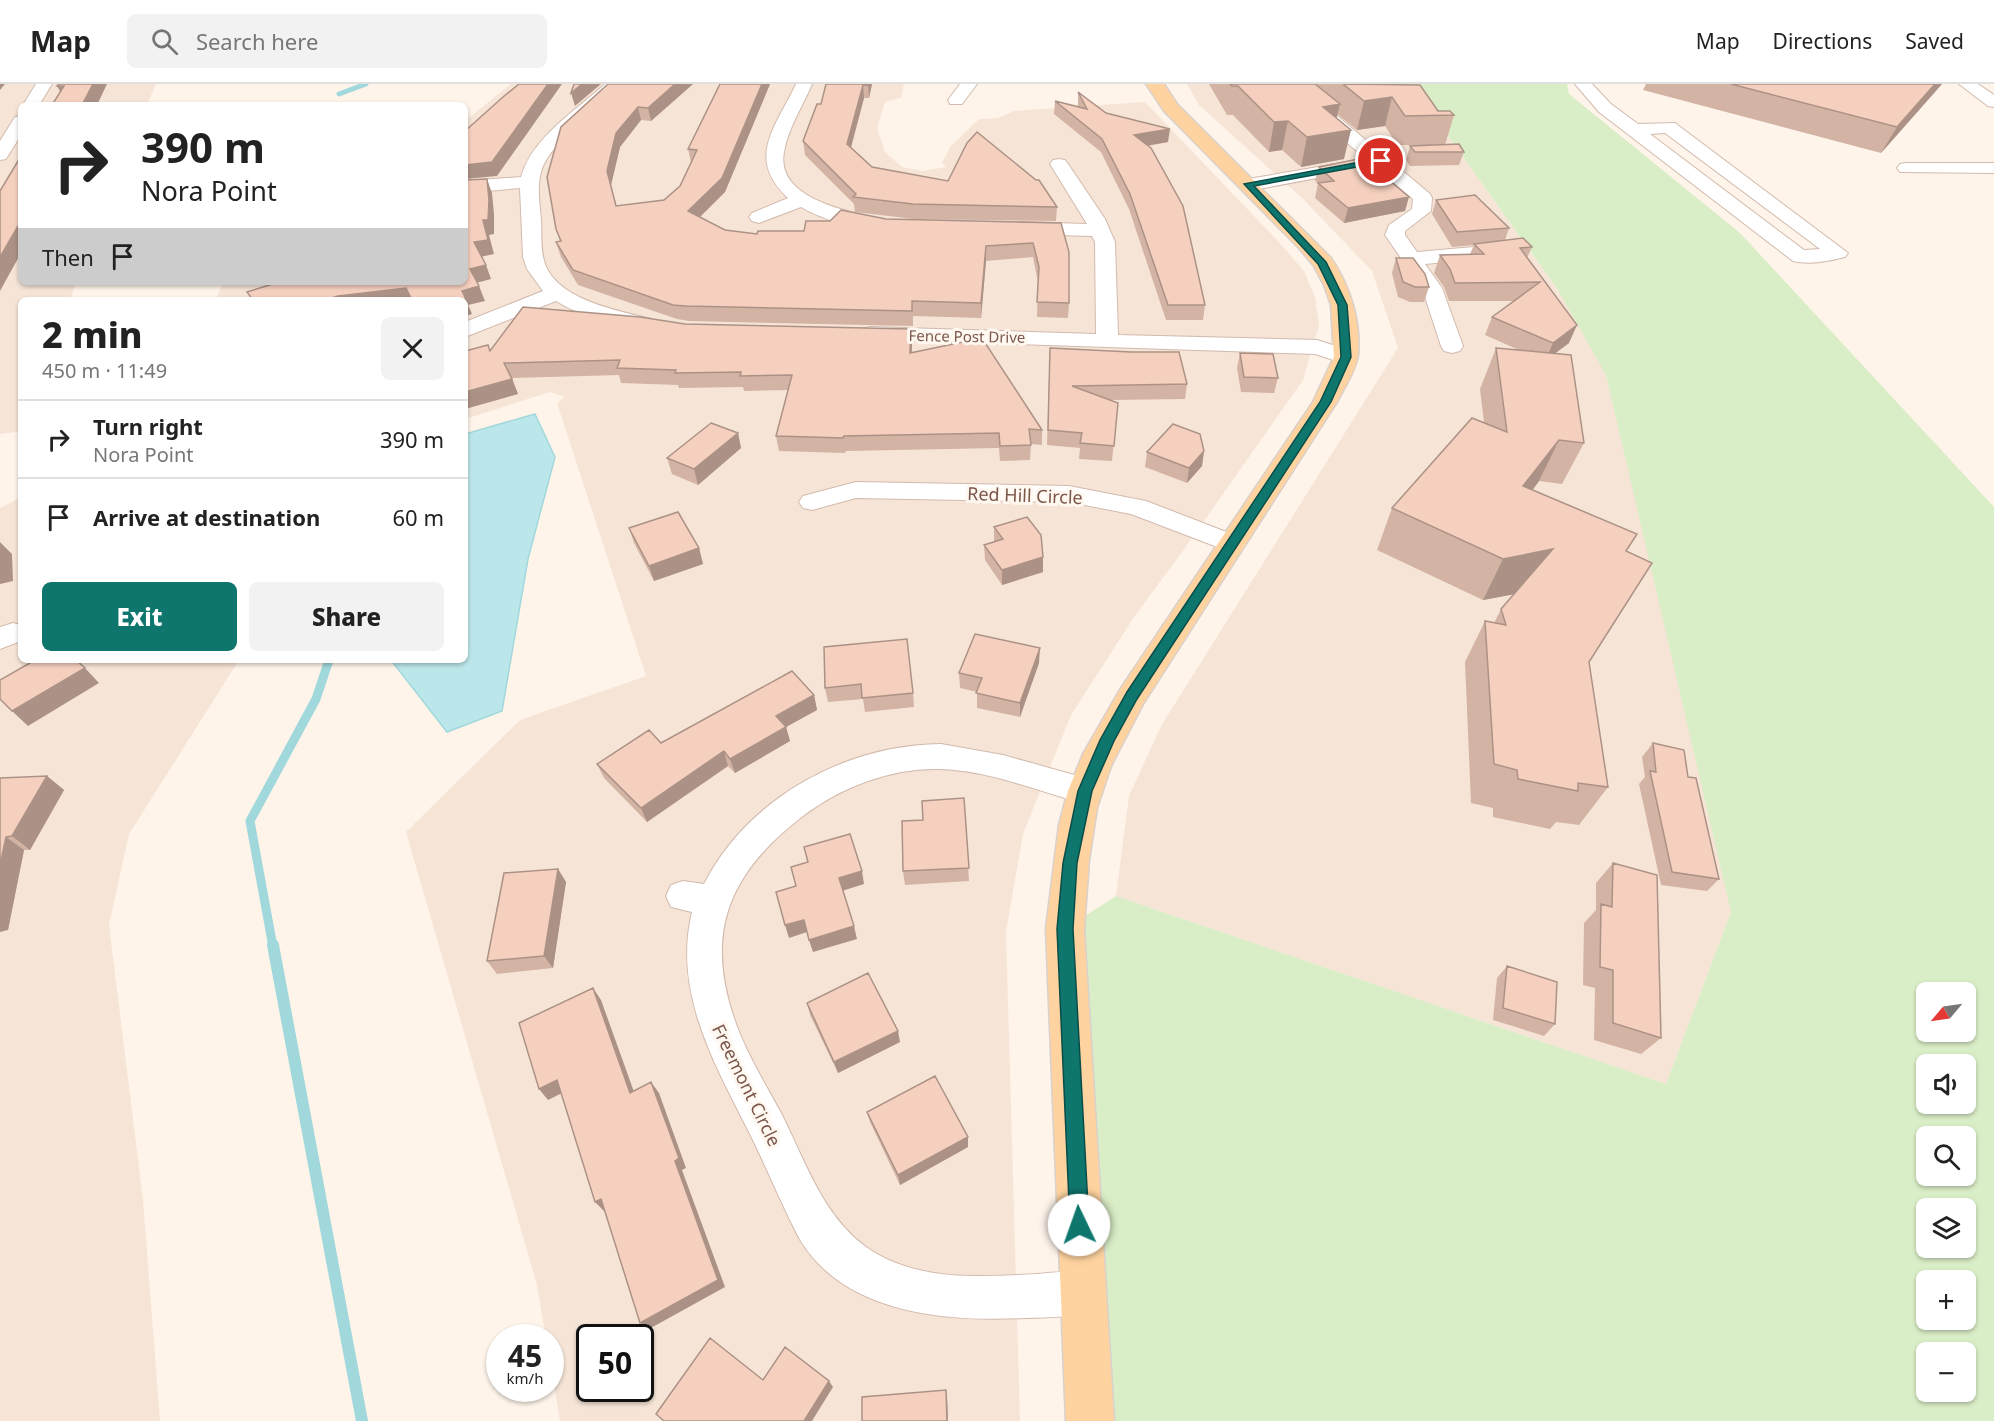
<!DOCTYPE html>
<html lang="en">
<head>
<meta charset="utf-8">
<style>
	:root { --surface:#fff; --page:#f2f2f2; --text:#222; --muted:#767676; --line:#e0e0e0; --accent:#0f766e }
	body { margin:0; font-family:"Noto Sans",sans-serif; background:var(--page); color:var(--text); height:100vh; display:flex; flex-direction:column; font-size:22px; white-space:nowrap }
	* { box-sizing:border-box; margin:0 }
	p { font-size:20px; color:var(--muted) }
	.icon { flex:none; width:33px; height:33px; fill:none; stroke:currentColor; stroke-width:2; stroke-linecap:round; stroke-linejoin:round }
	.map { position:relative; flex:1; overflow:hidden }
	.sheet { position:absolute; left:18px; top:213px; width:450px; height:366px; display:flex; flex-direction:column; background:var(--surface); border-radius:9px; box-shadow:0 2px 4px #0004 }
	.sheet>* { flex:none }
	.banner { position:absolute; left:18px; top:18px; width:450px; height:183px; border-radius:9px; box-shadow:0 2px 4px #0004; background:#fff; color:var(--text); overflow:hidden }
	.needle { width:39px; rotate:241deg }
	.buttons { position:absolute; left:1916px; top:898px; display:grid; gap:12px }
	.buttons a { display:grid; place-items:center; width:60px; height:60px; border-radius:9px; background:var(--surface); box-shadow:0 2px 4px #0004; font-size:30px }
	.speed { position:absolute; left:486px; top:1240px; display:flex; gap:12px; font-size:30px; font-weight:700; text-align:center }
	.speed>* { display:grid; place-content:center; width:78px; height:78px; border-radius:50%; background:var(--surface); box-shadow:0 2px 4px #0004; line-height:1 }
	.speed small { font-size:15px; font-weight:400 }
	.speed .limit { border:3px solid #111; border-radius:9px; background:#fff; color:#111 }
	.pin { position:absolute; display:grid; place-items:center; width:51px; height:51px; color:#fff; margin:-26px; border:3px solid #fff; border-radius:50%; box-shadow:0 2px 6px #0007 }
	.me { position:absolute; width:66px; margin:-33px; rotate:357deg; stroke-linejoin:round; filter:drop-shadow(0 0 4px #0008) }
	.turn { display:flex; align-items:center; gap:21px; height:126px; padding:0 24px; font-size:27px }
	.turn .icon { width:78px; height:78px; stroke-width:2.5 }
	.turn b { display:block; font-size:42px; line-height:51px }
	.then { display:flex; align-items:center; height:57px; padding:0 24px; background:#0003; gap:12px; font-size:22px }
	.round { display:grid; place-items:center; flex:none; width:63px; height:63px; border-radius:9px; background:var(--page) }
	.headline { display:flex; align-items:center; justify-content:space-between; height:102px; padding:0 24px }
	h1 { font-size:36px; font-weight:800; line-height:45px }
	.button { display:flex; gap:12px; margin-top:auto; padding:12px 24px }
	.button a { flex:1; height:69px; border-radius:9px; background:var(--accent); color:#fff; font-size:24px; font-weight:800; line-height:69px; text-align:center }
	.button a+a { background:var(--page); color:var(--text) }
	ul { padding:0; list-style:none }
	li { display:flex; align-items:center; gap:18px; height:78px; padding:0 24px; border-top:2px solid var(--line) }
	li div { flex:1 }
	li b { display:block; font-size:22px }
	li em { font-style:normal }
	header { display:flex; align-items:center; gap:36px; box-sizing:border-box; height:84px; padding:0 30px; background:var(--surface); border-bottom:2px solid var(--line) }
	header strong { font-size:28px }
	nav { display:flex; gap:33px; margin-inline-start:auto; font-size:21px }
	.search { width:420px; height:54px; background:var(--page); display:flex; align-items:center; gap:15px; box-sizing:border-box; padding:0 21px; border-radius:9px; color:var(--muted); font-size:22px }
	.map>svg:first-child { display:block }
</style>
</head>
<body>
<header>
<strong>Map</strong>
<div class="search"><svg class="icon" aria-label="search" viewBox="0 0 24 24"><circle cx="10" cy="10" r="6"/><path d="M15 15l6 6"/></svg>Search here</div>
<nav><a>Map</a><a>Directions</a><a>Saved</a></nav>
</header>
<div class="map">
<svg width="1994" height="1337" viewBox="0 0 1994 1337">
	<rect width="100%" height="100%" fill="#fef4ea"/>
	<path fill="#f6e5d7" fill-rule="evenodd" d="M0 0H156L147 21H21V198H76L70 216H21V340L17 348 0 350Z
		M511 0H904L901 14 885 18 877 44 885 68 902 83 923 87 946 83 942 79 950 63 979 35 998 34 1014 27 1145 18 1277 156 1304 187 1315 213 1319 241 1303 296 1185 464 1134 533 1071 631 1023 750 1006 848 1020 1337H560L551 1282 550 1254H546L537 1201 406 748 520 636 646 592 557 319 565 313 550 308 465 335V216H216L223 198H465V37ZM590 1254H640V1305H590Z
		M1187 0H1411L1574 229 1606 291 1697 668 1731 828 1666 1000 1116 812 1129 712 1161 642 1398 264 1372 187 1303 115 1199 21Z
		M21 413V576H239L129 750 109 841 143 1116 160 1337H0V424Z"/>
	<path fill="#d9edc6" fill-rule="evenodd" d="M1411 0H1567L1569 10 1740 149 1994 423V1337H1089L1065 845 1116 812 1666 1000 1731 828 1606 291 1558 206ZM1926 909H1965V948H1926ZM1926 981H1965V1020H1926ZM1926 1053H1965V1092H1926ZM1926 1125H1965V1164H1926ZM1926 1197H1965V1236H1926ZM1926 1269H1965V1308H1926Z"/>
	<path fill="#bce7ea" stroke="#a1d8dc" stroke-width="1.5" d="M535 330 555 373 528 475 502 627 447 648 391 576H465V350Z"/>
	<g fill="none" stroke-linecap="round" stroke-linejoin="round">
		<path stroke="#a1d8dc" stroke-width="5" d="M339 10 366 0"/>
		<path stroke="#a1d8dc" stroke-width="9" d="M273 863 250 737 316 615 329 576"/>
		<path stroke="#a1d8dc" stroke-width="12" d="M273 861 362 1337"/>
		<g stroke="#d2baad" stroke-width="2">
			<path id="minor" d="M36 0H52L39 21H23Z
				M605 0H623C603 28 568 44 548 73 535 92 539 113 541 135 542 150 540 166 545 180 558 216 619 227 651 235L654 240 651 245C628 250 575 229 556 217L465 253V238L543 207 527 185 523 173 520 104 465 109V97L521 93C532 53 577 26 605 0Z
				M796 0H812C803 22 788 44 784 68 775 116 852 128 884 136L887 140 884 144C863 149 819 134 801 123L759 139 752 137 749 133 752 129 788 114C745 74 776 43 796 0Z
				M960 0H977L962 20H950L948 16Z
				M1291 0H1307L1317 15 1430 110 1432 114 1431 127 1405 147V151L1417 168 1508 160 1515 162 1518 166 1515 170 1508 172 1425 180 1442 204 1463 262 1460 267 1452 269 1444 267 1441 262 1422 204 1385 151 1389 141 1412 125 1413 115 1305 23Z
				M1575 0H1592L1611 20 1638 40 1675 39 1848 169 1845 173C1830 177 1808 181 1793 177L1599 28ZM1665 49 1820 165 1804 166 1650 50Z
				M1959 0H1978L1994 11V23L1988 22Z
				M21 32V51L6 75 0 76V57L15 33Z
				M1059 75 1065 76 1068 80 1105 135 1115 158 1118 251 1317 256 1354 268 1357 273 1354 278 1346 280 1315 270 862 255 859 250 862 245 870 243 1096 250 1095 158 1092 152 1020 150 1013 148 1010 144 1013 140 1020 138 1087 140 1050 80 1053 76Z
				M1359 76 1365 77 1368 81 1365 85 1248 107 1241 105 1239 101 1241 97 1248 95Z
				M1906 79H1994V89L1900 88 1897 84 1900 80Z
				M856 398 1069 402 1146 417 1242 454 1246 460 1242 466 1233 469 1131 430 1069 418 856 414 812 426 803 424 799 418 803 412Z
				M13 539 21 541V557L0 565V543Z
				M941 660 1003 671 1085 694 1096 698 1101 707 1096 716 1085 720C1038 707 988 686 939 685 891 684 841 703 803 732 724 792 702 856 740 950 751 977 767 1003 781 1029 805 1076 822 1131 866 1163 916 1198 979 1193 1037 1190 1059 1188 1078 1185 1098 1194L1105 1209 1098 1224C1076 1234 1051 1233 1026 1234 948 1238 844 1231 799 1154 782 1121 768 1087 752 1054 717 984 672 910 692 828L671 823 666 812 671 801 683 797 704 800C748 714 845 661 941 660Z"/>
		</g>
		<g stroke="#dad0cc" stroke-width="3">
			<path id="major" d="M1146 0H1164L1177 20 1331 174C1350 202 1361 237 1358 271 1356 286 1344 304 1337 318L1143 620 1111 682 1097 724 1089 776 1084 845 1114 1337H1066L1046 845 1059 741 1068 707 1083 670 1121 604 1313 318 1334 273 1331 221 1324 201 1314 182 1298 163 1164 27Z"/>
		</g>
		<use href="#minor" fill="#fff" fill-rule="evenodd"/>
		<use href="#major" fill="#ffd39f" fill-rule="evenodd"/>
	</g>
	<path fill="#d3b3a4" d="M608 0H693L651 37 641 36 620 63 611 101 616 122 664 116 680 102 691 78 688 65 720 0H770L725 108 699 133 725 146 757 150 804 147 830 137 886 135 1061 139 1069 219 1068 234 1037 233 1038 198 1033 173 986 177 981 234 913 232V242L689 237 677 235 578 201 561 173 556 158 560 157 556 145Z
		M826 0H872L869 14H864L851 64 872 83 1057 123 1056 137 914 135 855 128 854 120 805 71 803 57 821 20Z
		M1209 0H1397V1L1438 27 1454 31 1445 61H1397L1385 42 1357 46 1337 30 1336 34 1344 75 1301 83 1282 66 1269 68 1233 31H1227Z
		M1646 0H1942L1881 69 1643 6Z
		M1078 8 1106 29 1168 58 1148 62 1205 221 1203 236H1166L1129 125 1101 68 1054 30 1055 17 1078 22Z
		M1410 62 1464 68 1459 81 1410 82 1406 76Z
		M1319 83 1405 127 1344 139 1315 114 1318 99 1315 97Z
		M1436 116 1509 144 1505 156 1532 163 1527 174 1569 259 1555 269 1584 359 1562 400 1539 397 1533 406 1627 467 1589 578 1608 703 1579 741 1556 738 1550 745 1493 733V724L1471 719 1465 578 1485 537 1494 539 1501 525 1515 510 1483 516 1377 466 1392 424 1484 338 1480 305 1496 264 1519 266 1485 251 1492 233 1515 217H1449L1444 203 1434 189 1440 171 1470 170 1474 161 1452 163 1432 130Z
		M1396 174 1429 203 1424 218H1410L1398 213 1392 189Z
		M685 240 912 260V268L1042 346V361L1031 360 1030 376 1000 377 999 364 846 367 845 369 779 367 776 352 788 306 744 307 743 303 679 304 678 301 621 299 619 291 512 294 518 310 465 325V267H490Z
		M1050 264 1187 300 1185 315 1110 316 1118 319 1112 377 1079 375 1080 364 1047 361Z
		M1240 269 1278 294 1274 309 1241 308 1237 284Z
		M738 349 741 364 698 401 672 390 667 374Z
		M1204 367 1202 382 1187 399 1145 383 1147 368Z
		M994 443 1043 488 1002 501 985 476 984 461 994 458Z
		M629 444 699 464 703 480 654 497 634 459Z
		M824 563 913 609 914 623 865 628 863 615 828 618 825 604Z
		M1039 579 1020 633 977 624V608L960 604 959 589Z
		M814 611 817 626 786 643 790 657 735 689 728 682 647 738 604 694 597 680 661 659Z
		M1653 659 1688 693 1719 795 1707 807 1661 801 1639 700 1645 693 1642 673Z
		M47 692 64 706 30 766H24L8 846 0 694Z
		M964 714 969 797 905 801 903 787 923 736Z
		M1613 779 1661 954 1641 970 1594 956 1595 904 1583 901 1584 839 1596 826V799Z
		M558 785 566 798 553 884 497 890 487 877Z
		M1507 882 1555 940 1544 952 1493 936 1497 894Z
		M807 919 900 958 838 989 810 931Z
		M867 1028 968 1053V1063L900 1101 870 1038Z"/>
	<path fill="#ac9286" d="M0 0H5L0 6Z
		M93 0H107L97 21H82Z
		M548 0H562L497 92 465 95V81Z
		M582 0H601L575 22 571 9Z
		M675 0H693L651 37 648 24Z
		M762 0H770L725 108 691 142 688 127Z
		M868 0H872L869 14Z
		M1935 0H1942L1881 69 1897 43Z
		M863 1 864 14 848 74 847 60Z
		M57 2H64L65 16Z
		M1392 13 1385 42 1357 46 1364 17Z
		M1340 20 1333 49 1351 46 1344 75 1301 83 1307 53 1323 23Z
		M638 23 641 36 620 63 611 101 607 87 616 49Z
		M1288 37 1282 66 1269 68 1274 38Z
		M1170 45 1168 58 1132 64 1134 51Z
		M487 95 492 109 494 130V150L489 151 494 170 480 173 474 158 483 136Z
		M1409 113 1405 127 1344 139 1348 124Z
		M21 137V169L0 207V173Z
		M986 162V177L981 234V219Z
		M486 181 491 195 476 199 470 185Z
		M479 202 485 217 468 221 472 230 465 232V216H462V207Z
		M406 204 412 216H325L338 212Z
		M1577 241 1569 259 1545 277 1553 259Z
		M911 245 912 260 911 284 910 269Z
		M512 295 518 310 465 325V308Z
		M738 349 741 364 698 401 694 385Z
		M1559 356 1539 397 1504 443 1523 402Z
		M1204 367 1202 382 1187 399 1189 384Z
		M0 458 12 470 13 497 0 500Z
		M699 464 703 480 654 497 649 482Z
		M1553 465 1531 507 1483 516 1503 475Z
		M1043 473V488L1002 501V486Z
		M1040 564 1039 579 1020 633V619Z
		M85 584 99 599 28 642 12 627Z
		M814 611 817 626 786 643 790 657 735 689 730 675 776 632Z
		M724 667 728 682 647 738 641 724Z
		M47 692 64 706 30 766 12 752Z
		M6 753 24 766 8 846 0 848V781Z
		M558 785 566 798 553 884 544 872Z
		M862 787 864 800 842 807 839 794Z
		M804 836 807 848 789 854 785 841Z
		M854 842 857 855 813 868 809 856Z
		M593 904 601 916 638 1019 630 1009Z
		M898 947 900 958 838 989 834 978Z
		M557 996 566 1007 548 1016 539 1005Z
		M651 998 659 1009 686 1084 682 1086 725 1203 649 1245 640 1239 675 1077Z
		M968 1053V1063L900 1101 898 1091Z
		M601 1115 610 1123 604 1127 595 1118Z
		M829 1297 833 1303 812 1337H804Z
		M946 1306 947 1311 948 1337H947Z"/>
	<path fill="#f5d0bf" stroke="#ac9286" stroke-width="1.5" d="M59 0H93L82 21H52L64 2H57Z
		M519 0H548L492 78 465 81V47L503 13Z
		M574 0H582L571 9Z
		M608 0H675L648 24 638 23 616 49 607 87 616 122 664 116 680 102 697 66 688 65 720 0H762L722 94 688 127 725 146 757 150 758 147H804L806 137H830L841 126 886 135 1061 139 1069 168V219L1037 218 1039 183 1033 159 986 162 981 219 912 217V227L686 222 673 221 573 186 556 158 561 157 556 145 547 93 561 43Z
		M826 0H868V1H863L847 60 872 83 948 97 967 59 977 48 1036 96H1039L1057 123 913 120 853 113 856 110 803 57 817 20H821Z
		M1230 0H1315L1340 20 1323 23 1351 46 1307 53 1288 37 1274 38 1238 2H1232Z
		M1343 0 1420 1 1438 27H1450L1454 31 1405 32 1392 13 1364 17Z
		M1731 0H1935L1897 43Z
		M1078 8 1106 29 1170 45 1134 51 1151 64 1183 122 1205 221H1168L1130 110 1102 55 1055 17 1087 25Z
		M1459 60 1464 68H1415L1410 62Z
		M21 72V137L0 173V107Z
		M1363 74 1409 113 1348 124 1318 99 1334 97 1319 83Z
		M487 95 489 116 488 136H483L488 156 474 158 486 181 470 185 479 202 462 207 466 215 462 216H412L406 204 338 212 325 216H253L247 208 279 198H465V96Z
		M1475 111 1509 144 1457 148 1436 116Z
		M1523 154 1532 163 1520 164 1577 241 1553 259 1492 233 1540 198 1455 199 1450 185 1440 171 1484 170 1474 160Z
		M1396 174H1413L1425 190 1429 203H1415L1403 198Z
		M523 223 640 233 685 240 911 245 910 269 982 254 1042 346 1029 345 1031 361 1000 362 999 349 844 352 843 354 776 352 792 291 740 292 741 288 675 289 676 286 617 284 620 276 504 279 512 295 465 308V267L488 261 490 267Z
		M1050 264 1131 268H1179L1187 300 1072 302 1118 319 1114 362 1080 359 1082 349 1048 346Z
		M1496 264 1571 271 1584 359 1559 356 1523 402 1637 450 1626 467 1652 479 1589 578 1608 703 1578 699V707L1518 695 1517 686 1494 680 1485 537 1506 541 1501 525 1553 465 1503 475 1392 424 1472 334 1507 348Z
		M1240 269 1273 270 1278 294 1244 293Z
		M711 339 738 349 694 385 667 374Z
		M1173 340 1200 350 1204 367 1189 384 1147 368Z
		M678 428 699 464 649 482 629 444Z
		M1027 433 1041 451 1043 473 1002 486 984 461 1003 455 994 443Z
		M975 550 1040 564 1020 619 976 609 982 594 959 589Z
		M907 555 913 609 862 614 861 600 825 604 824 563Z
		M35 576H76L85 584 12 627 0 615V596Z
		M792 587 814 611 776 632 786 643 730 675 724 667 641 724 597 680 649 646 661 659Z
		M1653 659 1684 666 1688 693 1696 694 1719 795 1672 788 1650 687 1656 688Z
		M47 692 12 752 6 753 0 781V694Z
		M964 714 969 784 903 787 902 737 923 736 922 717Z
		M850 750 862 787 839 794 854 842 809 856 804 836 785 841 776 808 796 802 791 783 808 778 804 763Z
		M1613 779 1657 791 1661 954 1613 939V886L1600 883 1601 820 1612 823Z
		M558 785 544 872 487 877 504 789Z
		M1507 882 1557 898 1555 940 1503 924Z
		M868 889 898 947 834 978 807 919Z
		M593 904 630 1009 651 998 679 1074 675 1077 718 1196 640 1239 601 1115 595 1118 557 996 539 1005 519 939Z
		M935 992 968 1053 898 1091 867 1028Z
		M710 1254 763 1296 785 1263 829 1297 804 1337H664L656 1330Z
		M946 1306 947 1337H862V1313Z"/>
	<path fill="#0f766e" stroke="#0a4d48" stroke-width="1.5" d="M1381 74 1385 77 1384 78 1254 102 1326 178 1347 221 1351 273 1331 318 1137 615 1114 657 1092 707 1077 779 1073 845 1089 1141 1086 1147 1079 1150 1073 1147 1070 1141 1057 845 1063 779 1078 707 1100 656 1127 608 1320 318 1341 273 1338 221 1318 180 1244 100Z"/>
	<g text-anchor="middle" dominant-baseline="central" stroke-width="6" stroke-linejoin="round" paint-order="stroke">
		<g font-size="15" fill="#7b574a" stroke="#fff8f1">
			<text transform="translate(967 252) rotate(1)">Fence Post Drive</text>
		</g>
		<g font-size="18" fill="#7b574a" stroke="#fff8f1">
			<text transform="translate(1025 411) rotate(2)">Red Hill Circle</text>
			<text transform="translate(747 1001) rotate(64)">Freemont Circle</text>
		</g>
	</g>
</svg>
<div class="buttons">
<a><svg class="needle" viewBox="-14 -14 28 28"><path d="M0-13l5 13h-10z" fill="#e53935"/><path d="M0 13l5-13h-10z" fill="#767676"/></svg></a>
<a><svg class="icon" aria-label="sound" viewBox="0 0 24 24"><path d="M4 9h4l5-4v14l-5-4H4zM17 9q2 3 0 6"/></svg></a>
<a><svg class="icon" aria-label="search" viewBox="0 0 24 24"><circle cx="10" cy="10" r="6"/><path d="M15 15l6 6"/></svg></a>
<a><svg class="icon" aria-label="layers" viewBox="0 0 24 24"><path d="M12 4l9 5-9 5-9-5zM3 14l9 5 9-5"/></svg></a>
<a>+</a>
<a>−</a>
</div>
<div class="speed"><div>45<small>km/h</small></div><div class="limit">50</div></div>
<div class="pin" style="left:1381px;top:77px;background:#d93025"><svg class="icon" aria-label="arrive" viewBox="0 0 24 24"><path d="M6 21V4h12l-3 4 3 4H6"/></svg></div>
<svg class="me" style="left:1079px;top:1141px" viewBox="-20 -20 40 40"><circle r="19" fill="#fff"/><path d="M0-13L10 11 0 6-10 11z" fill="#0f766e"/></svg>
<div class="banner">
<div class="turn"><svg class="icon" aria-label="right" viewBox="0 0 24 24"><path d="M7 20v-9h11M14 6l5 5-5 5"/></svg><div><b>390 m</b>Nora Point</div></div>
<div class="then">Then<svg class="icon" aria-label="arrive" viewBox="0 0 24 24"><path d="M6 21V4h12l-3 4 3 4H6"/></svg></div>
</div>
<section class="sheet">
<div class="headline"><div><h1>2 min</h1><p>450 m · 11:49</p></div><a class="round"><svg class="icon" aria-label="close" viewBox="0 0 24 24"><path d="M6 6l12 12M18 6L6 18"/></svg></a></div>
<ul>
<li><svg class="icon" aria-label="right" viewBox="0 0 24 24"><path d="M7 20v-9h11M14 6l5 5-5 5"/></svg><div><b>Turn right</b><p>Nora Point</p></div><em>390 m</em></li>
<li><svg class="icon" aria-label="arrive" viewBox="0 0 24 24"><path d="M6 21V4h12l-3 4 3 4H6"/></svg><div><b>Arrive at destination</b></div><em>60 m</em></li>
</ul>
<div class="button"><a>Exit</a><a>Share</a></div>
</section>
</div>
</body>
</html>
